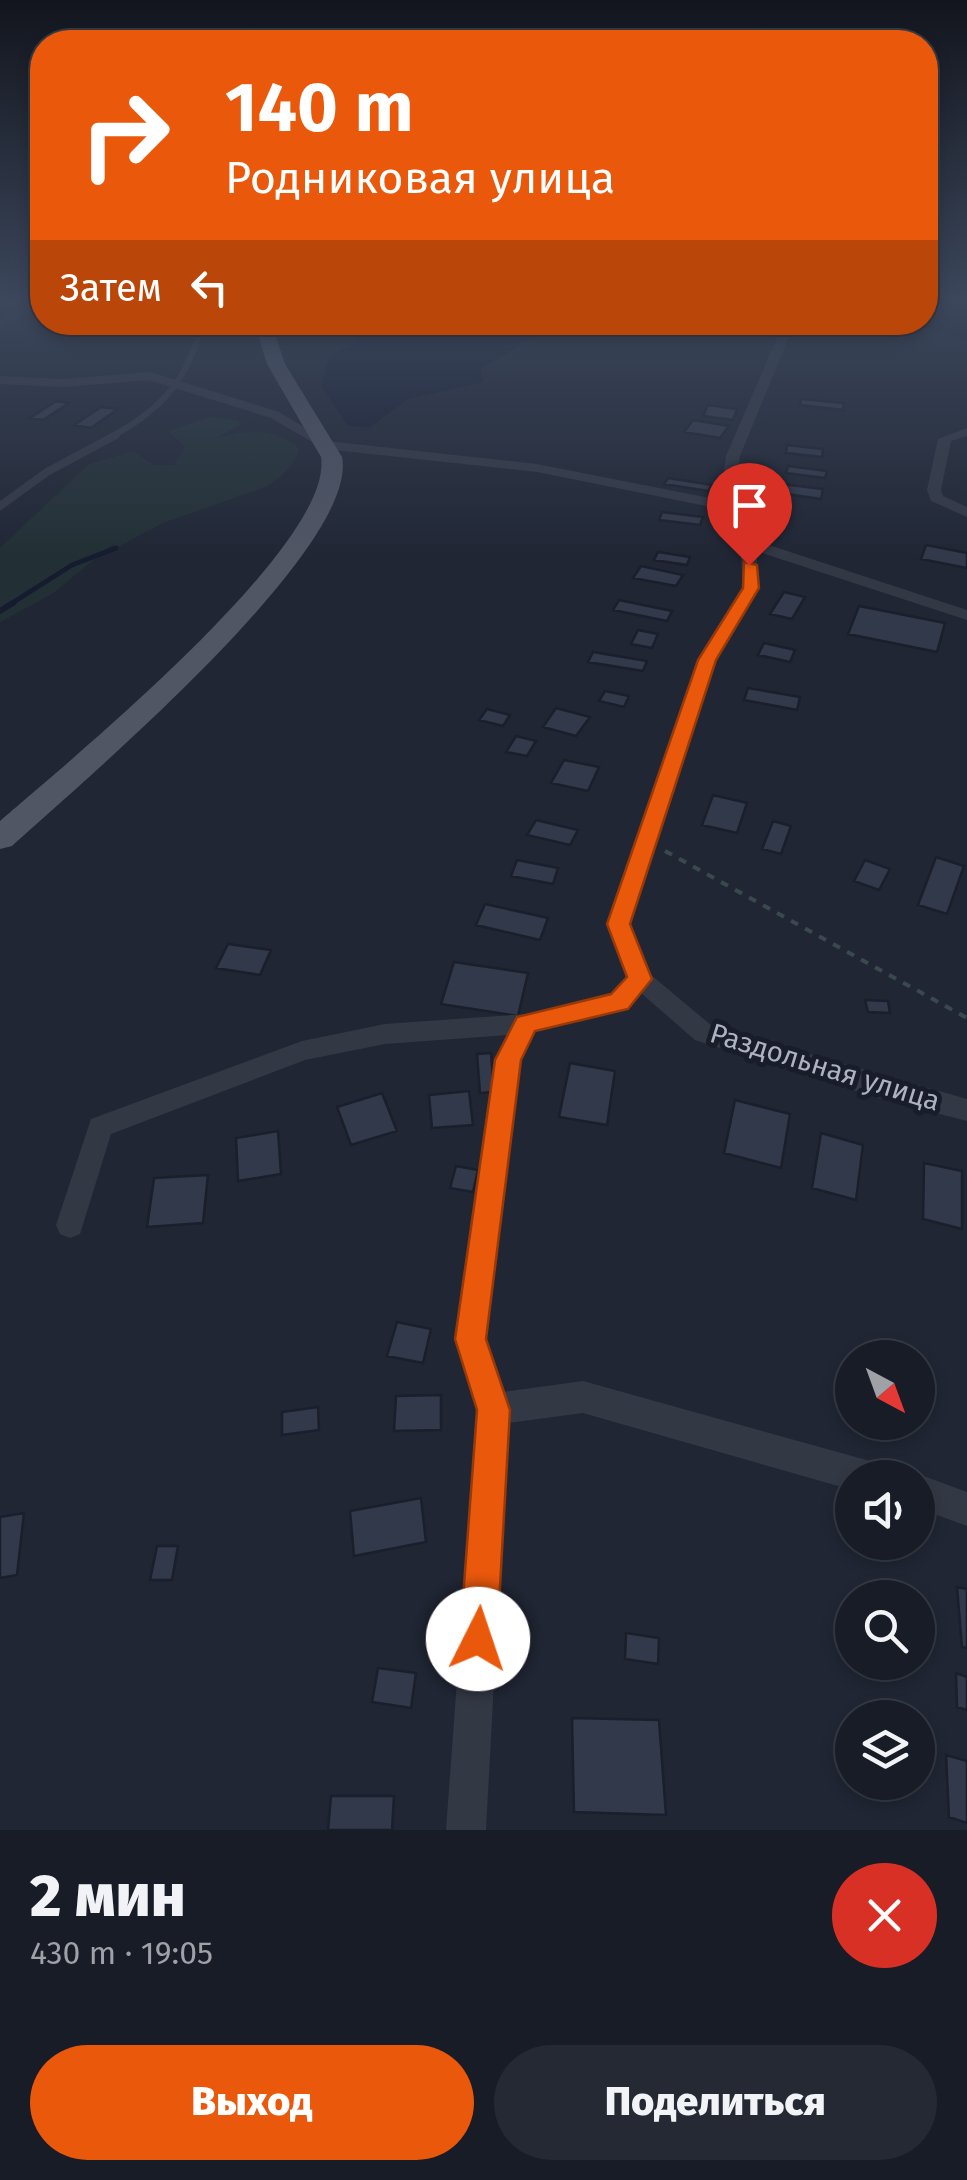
<!DOCTYPE html>
<html lang="ru">
<head>
<meta charset="utf-8">
<style>
	:root { --surface:#181c27; --page:#252933; --text:#f1f3f6; --muted:#9fa1a7; --line:#363a44; --accent:#ea580c }
	body { margin:0; font-family:"Fira Sans",sans-serif; background:var(--page); color:var(--text); height:100vh; display:flex; flex-direction:column; font-size:38px; white-space:nowrap }
	* { box-sizing:border-box; margin:0 }
	p { font-size:32px; color:var(--muted) }
	.icon { flex:none; width:55px; height:55px; fill:none; stroke:currentColor; stroke-width:2; stroke-linecap:round; stroke-linejoin:round }
	.map { position:relative; height:1830px; overflow:hidden }
	.details { display:flex; flex-direction:column; background:var(--surface); flex:1 }
	.details>* { flex:none }
	.guide { position:absolute; left:30px; top:30px; width:908px; height:305px; border-radius:40px; box-shadow:0 5px 15px #0003,0 0 0 2px var(--line); background:#ea580c; color:#fff; overflow:hidden }
	.needle { width:65px; rotate:139deg }
	.buttons { position:absolute; left:835px; top:1340px; display:grid; gap:20px }
	.buttons a { display:grid; place-items:center; width:100px; height:100px; border-radius:50%; background:var(--surface); box-shadow:0 5px 15px #0003,0 0 0 2px var(--line); font-size:50px }
	.pin { position:absolute; display:grid; place-items:center; width:85px; height:85px; color:#fff; margin:-102px -42px; border-radius:50% 50% 50% 0; rotate:-45deg; box-shadow:0 0 10px #0007 }
	.pin .icon { rotate:45deg }
	.me { position:absolute; width:110px; margin:-55px; rotate:4deg; stroke-linejoin:round; filter:drop-shadow(0 0 8px #0008) }
	.turn { display:flex; align-items:center; gap:35px; height:210px; padding:0 30px; font-size:45px }
	.turn .icon { width:130px; height:130px; stroke-width:2.5 }
	.turn b { display:block; font-size:70px; line-height:85px }
	.then { display:flex; align-items:center; height:95px; padding:0 30px; background:#0003; gap:20px; font-size:38px }
	.round { display:grid; place-items:center; flex:none; width:105px; height:105px; border-radius:52px; background:var(--page) }
	.overview { display:flex; align-items:center; justify-content:space-between; height:170px; padding:0 30px }
	h1 { font-size:60px; font-weight:800; line-height:75px }
	.primary-button { display:flex; gap:20px; margin-top:auto; padding:20px 30px }
	.primary-button a { flex:1; height:115px; border-radius:60px; background:var(--accent); color:#fff; font-size:40px; font-weight:800; line-height:115px; text-align:center }
	.primary-button a+a { background:var(--page); color:var(--text) }
	.map>svg:first-child { display:block }
</style>
</head>
<body>
<div class="map">
<svg width="967" height="1830" viewBox="0 0 967 1830">
	<rect width="100%" height="100%" fill="#202634"/>
	<path fill="#223035" d="M211 417 239 421 240 425 216 438C247 431 273 426 299 448 296 466 280 478 265 487L163 523 116 548 113 544 52 594 0 622V548L89 464 133 451 154 465H174L185 447 168 431Z"/>
	<path fill="#151c30" d="M925 302H967V341L909 323 925 322Z
		M340 323H554L480 370 483 382 408 399 370 427 348 426 321 385 329 356 357 342V337Z"/>
	<g fill="none" stroke-linecap="round" stroke-linejoin="round">
		<path stroke="#151c30" stroke-width="5" d="M9 605 72 565 116 548"/>
		<path stroke="#151c30" stroke-width="6" d="M0 611 13 603"/>
	</g>
	<path fill="#32394b" stroke="#1b1f2b" stroke-width="2.5" d="M801 399 844 403 843 410 800 405Z
		M56 401 69 403 43 420 30 418Z
		M708 405 737 409 733 420 703 416Z
		M101 407 118 409 91 428 74 425Z
		M693 420 729 426 720 438 684 432Z
		M787 445 823 449 822 457 786 453Z
		M788 466 827 471 825 478 786 473Z
		M668 478 712 485 708 491 664 484Z
		M782 484 823 489 821 499 779 493Z
		M662 512 703 517 700 525 659 520Z
		M926 545 967 553V568L921 559Z
		M658 552 690 557 687 565 654 560Z
		M641 566 683 575 676 586 633 578Z
		M784 592 805 597 792 619 770 614Z
		M619 600 672 611 667 621 613 610Z
		M859 606 945 623 937 652 848 634Z
		M638 630 658 634 652 648 631 644Z
		M764 643 795 650 790 662 758 655Z
		M593 652 647 661 643 671 588 662Z
		M748 688 800 697 797 710 744 700Z
		M605 691 629 696 624 707 599 701Z
		M556 708 590 717 576 736 543 727Z
		M487 709 510 715 503 726 479 720Z
		M516 736 536 741 527 756 506 752Z
		M564 760 599 767 588 791 551 783Z
		M713 795 747 803 737 833 702 825Z
		M536 820 578 830 570 845 527 835Z
		M773 821 791 826 781 854 762 849Z
		M936 857 964 866 947 914 918 905Z
		M517 860 558 868 553 884 511 876Z
		M865 860 890 869 879 890 854 881Z
		M485 904 548 918 540 940 476 925Z
		M228 944 271 950 260 975 216 968Z
		M454 962 528 973 518 1016 441 1004Z
		M865 1000 888 1001 890 1013 868 1012Z
		M491 1053 494 1092 480 1093 477 1054Z
		M570 1063 615 1071 607 1125 559 1117Z
		M469 1091 473 1125 432 1128 429 1095Z
		M382 1093 397 1131 351 1145 337 1107Z
		M735 1100 790 1114 781 1168 724 1153Z
		M278 1131 281 1174 238 1181 236 1138Z
		M821 1133 863 1145 856 1200 812 1188Z
		M924 1163 962 1171V1229L923 1219Z
		M456 1166 478 1170 473 1192 450 1188Z
		M208 1175 203 1223 147 1227 154 1178Z
		M397 1322 431 1329 423 1363 387 1356Z
		M441 1395V1430L394 1431 396 1396Z
		M318 1407 319 1430 282 1435V1412Z
		M421 1498 426 1542 354 1556 350 1511Z
		M24 1513 17 1575 0 1578V1517Z
		M157 1546H178L172 1580H150Z
		M957 1587 967 1589V1648L962 1647Z
		M626 1633 659 1638 658 1664 625 1659Z
		M378 1668 416 1673 411 1708 372 1702Z
		M956 1673 967 1677V1710L957 1707Z
		M572 1718 659 1720 666 1815 574 1812Z
		M946 1755 967 1761V1823L949 1817Z
		M331 1796H394L392 1830H328Z"/>
	<g fill="none" stroke-linecap="round" stroke-linejoin="round">
		<path stroke="#3a494e" stroke-width="4" stroke-dasharray="8 8" stroke-linecap="butt" d="M665 851 967 1018"/>
		<path stroke="#333845" stroke-width="6" d="M111 437C164 408 187 380 203 322"/>
		<path stroke="#333845" stroke-width="8" d="M0 506 47 472 116 435"/>
		<path fill="#333845" fill-rule="evenodd" d="M30 302H42L0 328V320Z
			M784 322H795L740 456 733 506 754 540 967 610V620L756 551 759 588 716 660 630 925 650 974 712 1026 967 1099V1121L885 1100 695 1040 641 993 628 1009 535 1031 521 1059 485 1339 503 1392 583 1381 870 1461 882 1466 887 1478H852V1490L583 1413 508 1423 486 1830H446L477 1409 455 1339 495 1059 508 1035 385 1044 305 1060 111 1134 80 1234 70 1238 60 1234 56 1225 91 1119 302 1041 385 1024 526 1014 611 995 627 977 608 925 698 660 743 588 740 543 721 509 537 472 324 449 271 418 149 380 64 387 0 384V376L64 379 150 372 279 412 327 441 537 464 720 500 726 456Z
			M967 428V436L951 441 941 490 943 496 967 507V517L931 501 927 490 938 439Z
			M918 1474 967 1492V1526L918 1508V1478H910Z"/>
		<path fill="#515665" fill-rule="evenodd" d="M254 322H271L285 364 342 457C360 548 81 783 12 846L0 849V821C68 762 335 544 321 457L267 364Z"/>
	</g>
	<linearGradient id="sky" x2="0" y2="1"><stop stop-color="#12151d"/><stop offset="0.54" stop-color="#3c475c"/><stop offset="1" stop-color="#3c475c" stop-opacity="0"/></linearGradient>
	<rect width="967" height="558" fill="url(#sky)"/>
	<path fill="#ea580c" stroke="#983908" stroke-width="2.5" d="M744 562 757 565 759 588 716 660 630 924 652 979 628 1009 535 1031 521 1060 486 1339 510 1410 497 1639 492 1652 478 1657 465 1652 460 1639 477 1410 455 1339 495 1060 517 1017 611 994 627 977 607 924 698 660 743 588Z"/>
	<g text-anchor="middle" dominant-baseline="central" stroke-width="10" stroke-linejoin="round" paint-order="stroke">
		<g font-size="28" fill="#adb2c2" stroke="#191d29">
			<text transform="translate(825 1067) rotate(17)">Раздольная улица</text>
		</g>
	</g>
</svg>
<div class="buttons">
<a><svg class="needle" viewBox="-14 -14 28 28"><path d="M0-13l5 13h-10z" fill="#e53935"/><path d="M0 13l5-13h-10z" fill="#9fa1a7"/></svg></a>
<a><svg class="icon" aria-label="sound" viewBox="0 0 24 24"><path d="M4 9h4l5-4v14l-5-4H4zM17 9q2 3 0 6"/></svg></a>
<a><svg class="icon" aria-label="search" viewBox="0 0 24 24"><circle cx="10" cy="10" r="6"/><path d="M15 15l6 6"/></svg></a>
<a><svg class="icon" aria-label="layers" viewBox="0 0 24 24"><path d="M12 4l9 5-9 5-9-5zM3 14l9 5 9-5"/></svg></a>
</div>
<div class="pin" style="left:749px;top:565px;background:#d93025"><svg class="icon" aria-label="arrive" viewBox="0 0 24 24"><path d="M6 21V4h12l-3 4 3 4H6"/></svg></div>
<svg class="me" style="left:478px;top:1639px" viewBox="-20 -20 40 40"><circle r="19" fill="#fff"/><path d="M0-13L10 11 0 6-10 11z" fill="#ea580c"/></svg>
<div class="guide">
<div class="turn"><svg class="icon" aria-label="right" viewBox="0 0 24 24"><path d="M7 20v-9h11M14 6l5 5-5 5"/></svg><div><b>140 m</b>Родниковая улица</div></div>
<div class="then">Затем<svg class="icon" aria-label="left" viewBox="0 0 24 24"><path d="M17 20v-9H6M10 6l-5 5 5 5"/></svg></div>
</div>
</div>
<section class="details">
<div class="overview"><div><h1>2 мин</h1><p>430 m · 19:05</p></div><a class="round" style="background:#d93025;color:#fff"><svg class="icon" aria-label="close" viewBox="0 0 24 24"><path d="M6 6l12 12M18 6L6 18"/></svg></a></div>
<div class="primary-button"><a>Выход</a><a>Поделиться</a></div>
</section>
</body>
</html>
